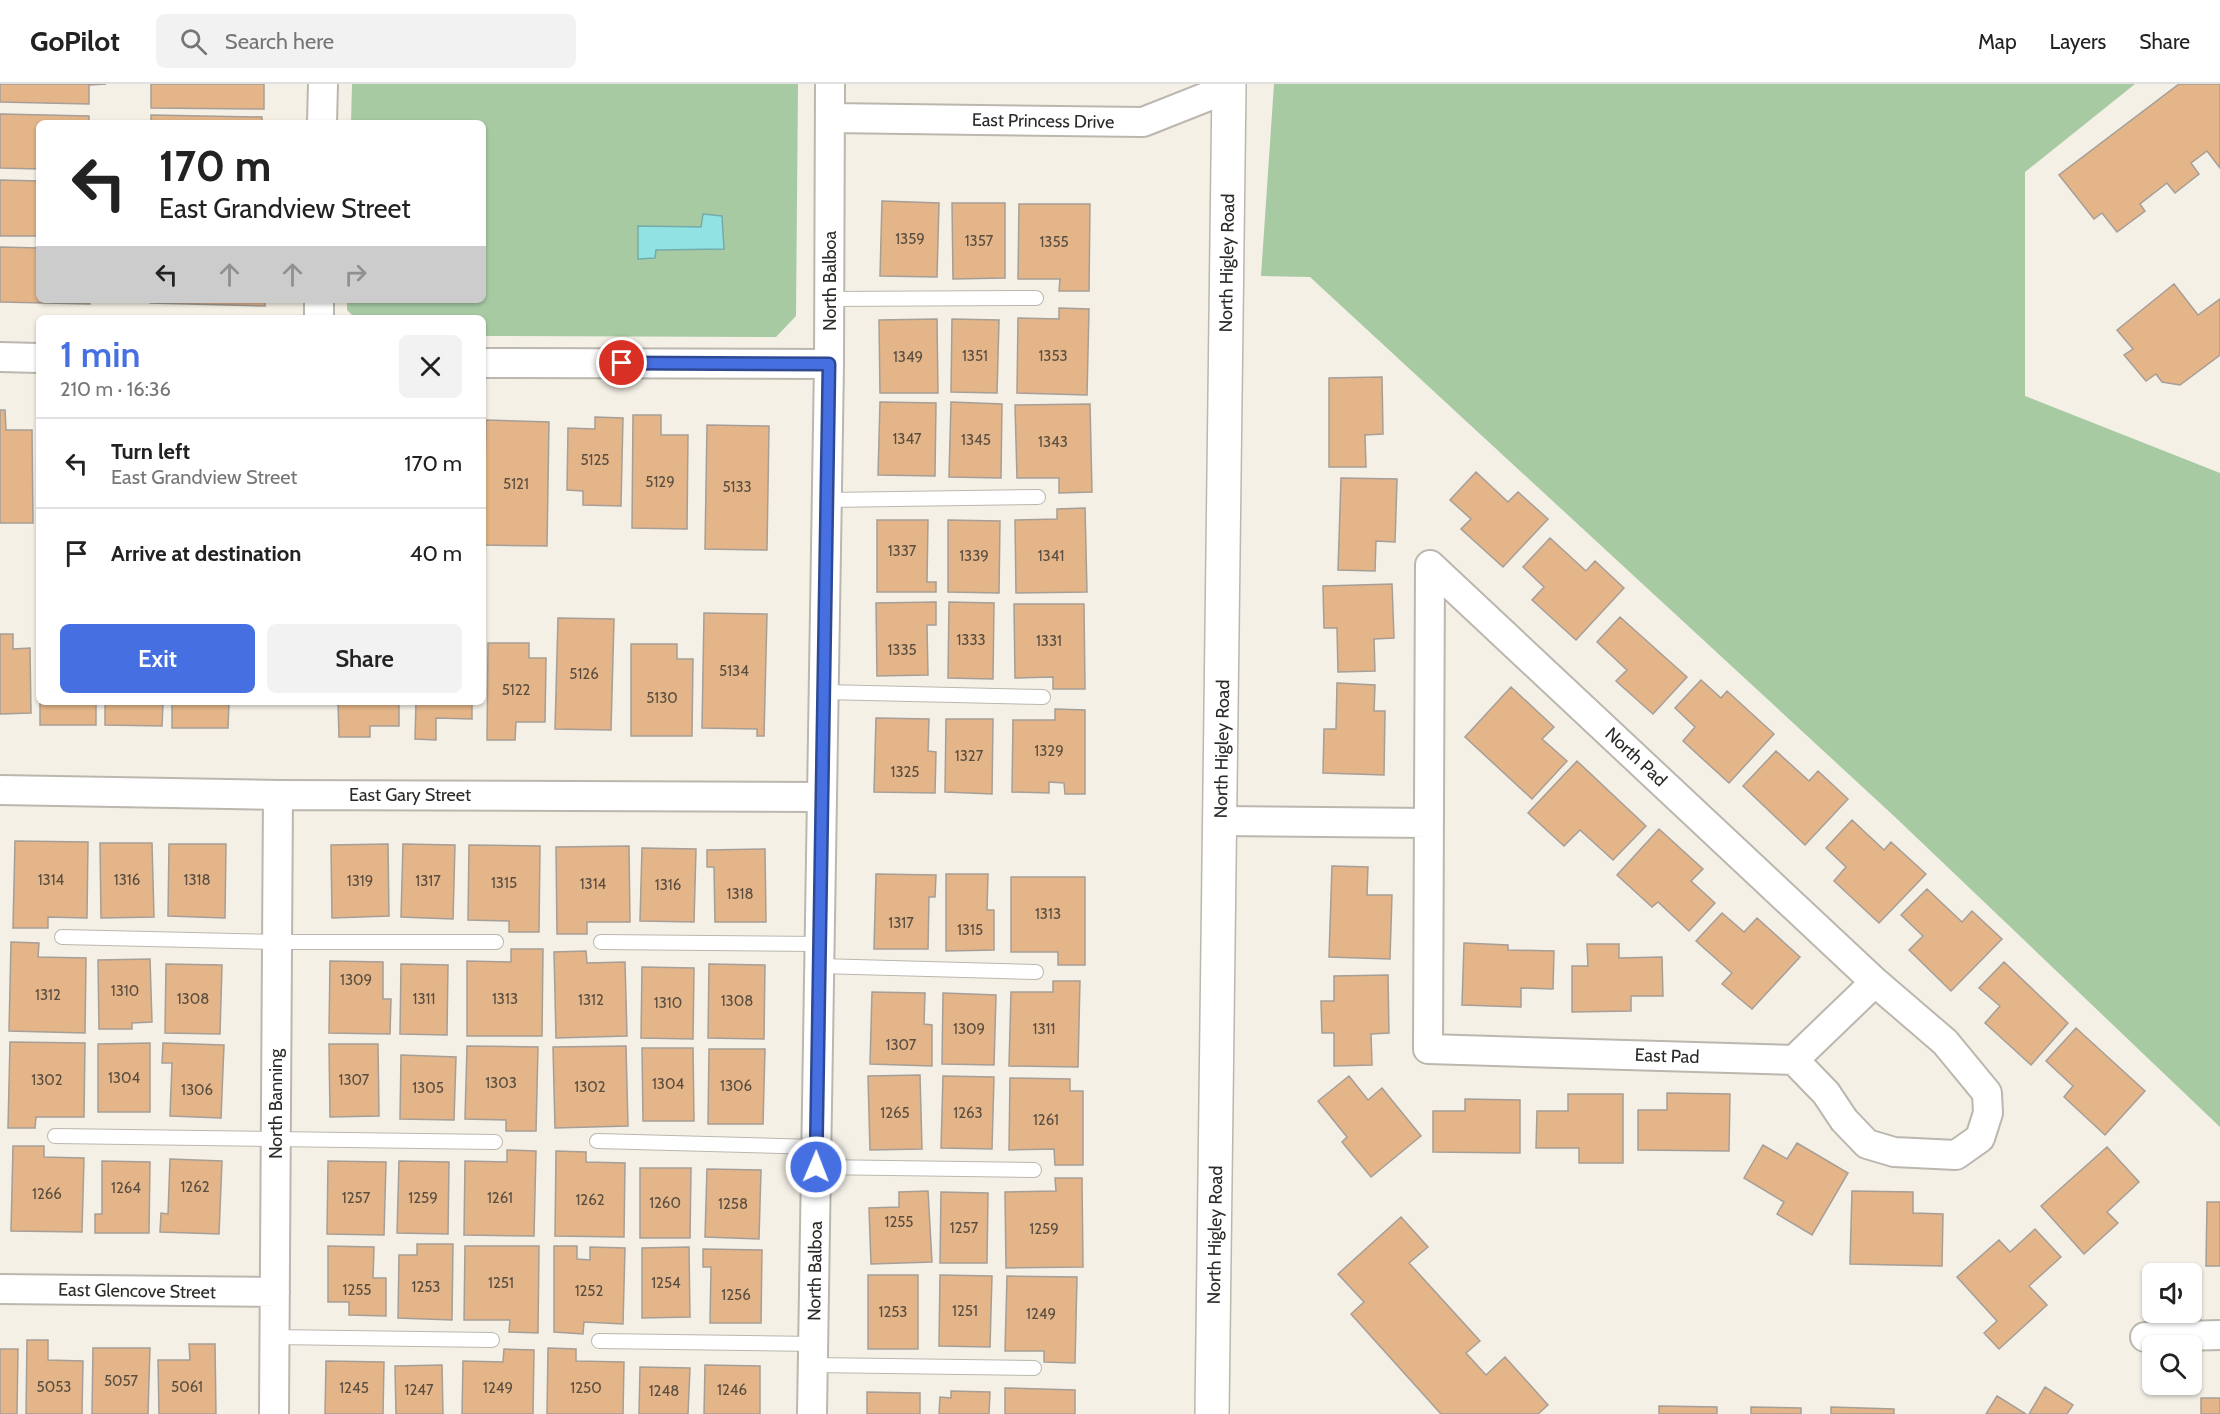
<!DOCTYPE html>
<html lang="en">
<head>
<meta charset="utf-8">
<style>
	:root { --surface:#fff; --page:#f2f2f2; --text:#222; --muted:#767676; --line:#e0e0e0; --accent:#4670e2 }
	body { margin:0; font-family:Cabin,sans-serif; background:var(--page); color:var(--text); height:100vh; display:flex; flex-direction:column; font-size:22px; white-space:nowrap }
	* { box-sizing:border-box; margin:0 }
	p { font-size:20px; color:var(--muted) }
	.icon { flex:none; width:33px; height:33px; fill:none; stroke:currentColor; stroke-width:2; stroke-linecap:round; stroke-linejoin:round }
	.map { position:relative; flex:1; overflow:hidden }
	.drawer { position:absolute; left:36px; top:231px; width:450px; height:390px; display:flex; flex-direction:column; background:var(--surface); border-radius:9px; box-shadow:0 2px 4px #0004 }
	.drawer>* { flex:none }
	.guide { position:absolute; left:36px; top:36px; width:450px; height:183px; border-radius:9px; box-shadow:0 2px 4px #0004; background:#fff; color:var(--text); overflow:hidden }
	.fabs { position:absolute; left:2142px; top:1179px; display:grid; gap:12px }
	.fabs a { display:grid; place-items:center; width:60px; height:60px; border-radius:9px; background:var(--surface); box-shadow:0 2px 4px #0004; font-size:30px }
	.pin { position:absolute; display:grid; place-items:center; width:51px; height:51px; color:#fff; margin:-26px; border:3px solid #fff; border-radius:50%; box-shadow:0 2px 6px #0007 }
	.me { position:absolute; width:66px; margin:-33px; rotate:1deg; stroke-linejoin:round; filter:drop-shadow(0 0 4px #0008) }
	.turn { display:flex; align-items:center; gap:21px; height:126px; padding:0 24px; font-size:27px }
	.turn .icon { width:78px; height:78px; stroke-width:2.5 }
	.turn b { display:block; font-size:42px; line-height:51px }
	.lanes { display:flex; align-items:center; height:57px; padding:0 24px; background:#0003; justify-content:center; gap:30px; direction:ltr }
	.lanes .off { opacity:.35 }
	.round { display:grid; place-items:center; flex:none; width:63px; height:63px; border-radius:9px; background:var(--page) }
	.head { display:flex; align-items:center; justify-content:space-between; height:102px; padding:0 24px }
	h1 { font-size:36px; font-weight:600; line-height:45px; color:var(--accent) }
	.action { display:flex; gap:12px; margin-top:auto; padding:12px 24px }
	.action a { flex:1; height:69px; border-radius:9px; background:var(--accent); color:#fff; font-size:24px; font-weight:600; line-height:69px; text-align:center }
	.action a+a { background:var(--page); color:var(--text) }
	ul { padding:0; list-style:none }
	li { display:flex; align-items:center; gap:18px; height:90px; padding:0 24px; border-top:2px solid var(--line) }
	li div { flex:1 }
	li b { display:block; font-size:22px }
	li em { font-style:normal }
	header { display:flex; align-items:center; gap:36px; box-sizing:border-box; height:84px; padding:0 30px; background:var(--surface); border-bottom:2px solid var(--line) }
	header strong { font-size:28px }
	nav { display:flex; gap:33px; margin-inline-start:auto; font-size:21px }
	.search { width:420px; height:54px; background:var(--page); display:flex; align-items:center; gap:15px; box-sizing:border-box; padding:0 21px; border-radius:9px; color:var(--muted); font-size:22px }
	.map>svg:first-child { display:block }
</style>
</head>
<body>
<header>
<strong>GoPilot</strong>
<div class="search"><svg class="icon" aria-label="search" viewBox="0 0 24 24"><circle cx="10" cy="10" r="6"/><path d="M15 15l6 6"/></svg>Search here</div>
<nav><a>Map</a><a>Layers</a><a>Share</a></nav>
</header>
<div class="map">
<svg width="2220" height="1330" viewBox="0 0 2220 1330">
	<rect width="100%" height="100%" fill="#f4f0e6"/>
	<path fill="#a7caa3" d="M352 0H798L796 232 776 253 483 252V234H355L347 226V216H483V39H351Z
		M1274 0H2135L2025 88V312L2220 389V1043L1895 733 1310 193 1261 192Z"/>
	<path fill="#91e3e3" stroke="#73acab" stroke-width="1.5" d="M703 130 722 132 724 165 656 166 655 174 638 175V142L701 143Z"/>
	<path fill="#e4b588" stroke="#a69e97" stroke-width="1.5" d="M0 0H106L89 1V20L0 18Z
		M151 0H264V25L151 24Z
		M2179 0H2220V84L2207 67 2191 79 2199 90 2175 109 2167 99 2140 120 2145 127 2117 148 2102 129 2094 135 2059 91Z
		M0 30 89 32V39H39V85L0 84Z
		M151 31 262 33V39H151Z
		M0 96 39 97V152H0Z
		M882 117 939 119 937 193 880 192Z
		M952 119H1005V194L953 195Z
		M1019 120H1090L1089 207H1059L1060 195H1018Z
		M0 163 39 164V216H90V220L0 218Z
		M2174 200 2198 231 2220 215V271L2180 301 2162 298 2156 290 2146 297 2124 271 2133 265 2117 246Z
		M150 216H265V222L150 219Z
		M1059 224 1089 225 1087 311 1017 309 1018 234 1059 235Z
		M937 235 938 309H880L879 236Z
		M952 235 999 236 997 309 951 308Z
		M1382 293 1383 350 1365 351 1366 383H1329V294Z
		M880 318 936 319 935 392 878 391Z
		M951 318 1002 320 1001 394 949 393Z
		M1090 320 1092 408 1059 409V394H1017L1015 321Z
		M0 326H5L6 346H32L33 439H0Z
		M633 331H661V351H688L687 445 632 444Z
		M595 333 623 334 621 422 583 421V407L567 406 568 344 595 345Z
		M486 336 549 338 547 462 483 461Z
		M707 341 769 342 767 466 705 465Z
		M1476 388 1508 418 1518 408 1548 435 1503 483 1461 445 1471 435 1450 416Z
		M1341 394 1397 395 1395 458 1376 457 1375 487 1338 486Z
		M1085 424 1087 508 1016 509 1015 436 1057 435V425Z
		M877 436H928L927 498H936V508H877Z
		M948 436 1000 437 999 509 948 508Z
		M1550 454 1586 487 1595 477 1624 504 1576 556 1532 516 1544 503 1523 483Z
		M1392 500 1394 554 1374 555 1375 587 1338 588 1337 544H1324L1323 502Z
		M936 518V541H927L928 591 877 592 876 519Z
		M949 518 994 519 993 595 948 594Z
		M1014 520H1084L1085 605H1053V593L1015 594Z
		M704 529 767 530 764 652H757V645L702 644Z
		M1620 533 1687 593 1653 630 1616 597 1627 586 1597 558Z
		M558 534 614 535 611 646 555 645Z
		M0 550H13V565L30 564 31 629 0 630Z
		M488 559H529V574H546L545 638H516L515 656H487Z
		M631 560H677V575H693L692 652H631Z
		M1701 596 1721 614 1727 607 1774 650 1729 699 1683 657 1695 643 1675 624Z
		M1337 599 1375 601 1374 627H1385L1384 691 1323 689 1324 645H1336Z
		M1511 603 1554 643 1542 655 1567 677 1532 715 1465 653Z
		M40 618H96V641H40Z
		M105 618H163L162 642 105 641Z
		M172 618H229L228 644H172Z
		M338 618H399V642H370V653H339Z
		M416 618H472V635L436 634V656L415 655Z
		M1055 625 1085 626V710H1065L1064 699 1049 698V709L1012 708 1013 636H1055Z
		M876 634 929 635 928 667 936 668 935 709 874 708Z
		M946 635H993L992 710 945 708Z
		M1776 667 1809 697 1818 687 1848 715 1805 761 1743 702Z
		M1577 677 1646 742 1613 776 1580 746 1564 762 1528 729Z
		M1852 736 1884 766 1891 758 1926 790 1879 839 1834 797 1846 783 1826 764Z
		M1659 745 1703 785 1691 797 1715 819 1689 847 1658 818 1652 823 1617 791Z
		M15 757 88 758 87 834 48 833V844H13Z
		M100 759H152L154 833 101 834Z
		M169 760H226L225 834 168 832Z
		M388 760 389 832 332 834 331 761Z
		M403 760 455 761 453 835 401 833Z
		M469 761 540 762 539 848H509V837L468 836Z
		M629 762 630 838H587V850H557L556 763Z
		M642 764 696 765 694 838 640 837Z
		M765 765 766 838H715L714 783H707V766Z
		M1332 782 1368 783 1367 811H1392L1390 875 1329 873Z
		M876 790 936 791 935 813H929L928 865H874Z
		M946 790H988L987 826H994V866L946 867Z
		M1011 793H1085V881H1058V868H1011Z
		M1927 805 1962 838 1972 827 2002 855 1951 907 1909 866 1923 852 1901 831Z
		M1722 829 1744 848 1757 834 1800 873 1752 925 1722 900 1732 889 1696 857Z
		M11 858 39 859 38 873 86 874 85 949 9 947Z
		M1464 859 1508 861V866L1554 867 1553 905 1521 904V923L1462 921Z
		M1587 860H1619V874L1662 873 1663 912H1631V927L1572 928V882H1588Z
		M511 865H543L542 952H467V877L511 878Z
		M586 867 587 879 625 878 627 952 556 954 554 868Z
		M150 875 152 938 132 939V945H99L98 876Z
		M330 877 383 878V915H391L390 950 329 949Z
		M2004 878 2068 939 2031 981 1985 939 2000 922 1979 904Z
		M166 880 222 881 220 950 165 949Z
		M401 880 448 881 447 951 400 950Z
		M709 880 765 881 764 955 708 954Z
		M642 883 694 884 693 955 641 954Z
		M1388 891 1389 949 1371 950 1372 981 1334 982V949H1322L1321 917H1334V892Z
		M1053 897H1080L1078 983 1009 982 1011 908H1053Z
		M872 908 925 909 924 940 932 941V982L870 980Z
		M943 909 996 911 994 981 942 980Z
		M2076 944 2145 1007 2105 1051 2064 1013 2073 1002 2046 977Z
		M10 958 85 959 84 1033H36L35 1044H8Z
		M150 959V1028H98V960Z
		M163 959 224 961 221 1034 170 1032 172 979H162Z
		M329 960H378L379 1032 330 1033Z
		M467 962 538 963 536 1047H506V1036L465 1035Z
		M626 962 628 1042 555 1044 553 963Z
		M642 964H693L694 1037H643Z
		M709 965H765L763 1040H708Z
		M401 971 456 973 454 1036 400 1035Z
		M920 991 922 1065 870 1066 868 992Z
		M943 992 994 993 992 1065 941 1064Z
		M1349 992 1368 1016 1382 1004 1421 1052 1371 1093 1342 1058 1347 1053 1318 1017Z
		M1010 994 1070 995V1007H1083V1081H1055L1054 1065 1009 1066Z
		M1667 1009 1730 1010 1729 1067 1638 1066V1026H1667Z
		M1568 1010H1623V1079H1579V1064H1536L1537 1027H1568Z
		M1465 1015 1520 1016V1069L1433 1068V1027H1465Z
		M1797 1059 1848 1089 1812 1151 1777 1130 1784 1118 1744 1094 1763 1061 1787 1075Z
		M13 1062H44V1073L84 1074 82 1148 11 1147Z
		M2107 1063 2139 1098 2107 1128 2118 1139 2084 1170 2041 1122Z
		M507 1066 536 1067 534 1152 464 1151 465 1077 507 1078Z
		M556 1067 586 1068V1078L625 1079 624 1153 555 1152Z
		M170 1075 222 1077 219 1150 160 1148 161 1129 168 1130Z
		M102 1077 150 1078 149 1149H95V1130H102Z
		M328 1077 386 1078 384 1151 327 1150Z
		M399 1077 449 1078 448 1150 397 1149Z
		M640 1084H691L690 1154H640Z
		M707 1085 761 1086 759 1155 705 1153Z
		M1055 1094H1082L1083 1183 1006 1184 1005 1108 1056 1107Z
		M928 1107 932 1178 871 1180 869 1124 899 1123V1108Z
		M1852 1107 1913 1108V1129L1943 1130 1942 1182 1850 1180Z
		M941 1108 988 1109 987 1179H940Z
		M2207 1118H2220V1182H2206Z
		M1401 1133 1428 1163 1409 1179 1480 1257 1466 1269 1486 1291 1505 1273 1548 1321 1538 1330H1441L1351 1230 1364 1218 1338 1190Z
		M2035 1145 2061 1173 2029 1202 2047 1221 1999 1265 1984 1249 1997 1237 1957 1193 1999 1156 2010 1168Z
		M417 1160H453L452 1236 398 1234 399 1171H417Z
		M328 1162 374 1163 373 1194H386V1232L349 1231V1218H328Z
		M465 1162H539L538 1249 509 1248 510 1236H464Z
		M554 1162H577V1175L590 1176V1163L625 1164 623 1240 584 1238 583 1250 554 1248Z
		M689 1163 690 1233 642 1234V1164Z
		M703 1165 762 1166 761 1239H710L711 1183H703Z
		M868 1191H918V1265H868Z
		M940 1191 992 1192 990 1263 939 1262Z
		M1007 1192 1077 1193 1075 1279 1044 1278V1267H1005Z
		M27 1256H48V1276L83 1277 82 1330H26Z
		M189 1260H215L216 1330H159L158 1276H190Z
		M93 1264H150L148 1330H92Z
		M548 1264 576 1265V1277L624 1278 623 1330H547Z
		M0 1265H18L17 1330H0Z
		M504 1265 534 1266 533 1330H462L463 1277 503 1278Z
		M326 1277 384 1278 383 1330H325Z
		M442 1281 443 1330H396L395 1282Z
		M705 1281 760 1282V1330H704Z
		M640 1283 690 1284 688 1330H639Z
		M2045 1303 2073 1321 2067 1330H2029Z
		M1005 1304 1075 1306V1330H1005Z
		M951 1307 990 1308 989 1330H939L940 1313 951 1314Z
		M867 1308 920 1309V1330H867Z
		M1997 1312 2026 1330H1986Z
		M2201 1314H2220V1330H2201Z
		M1659 1322 1717 1323V1330H1659Z
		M1751 1323 1801 1324V1330H1751Z
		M1831 1323 1894 1325V1330H1831Z"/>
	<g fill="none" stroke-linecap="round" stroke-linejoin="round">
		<g stroke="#bbb7ae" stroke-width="16">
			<path id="lane" d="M830 215 1036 214
				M827 416 1038 413
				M824 608 1043 613
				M62 853 277 858H496
				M601 858 819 860
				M819 882 1036 888
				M55 1052 495 1058
				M597 1057 816 1063
				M816 1083 1034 1086
				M274 1253 492 1256
				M599 1257 814 1260
				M813 1281 1034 1284"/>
		</g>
		<g stroke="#bbb7ae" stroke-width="32">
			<path id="street" d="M830 34 1143 38 1229 4
				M322 39 323 0
				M319 234V216
				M0 273 39 274
				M483 279 829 280
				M1430 481 1875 898 1945 958 1987 1009 1988 1029 1980 1054 1956 1071 1894 1068 1867 1060 1844 1036 1826 1009 1794 976
				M1430 481 1428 965 1794 976 1875 898
				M0 706 278 711 821 713
				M1221 737 1429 739
				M0 1205 275 1208
				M2145 1253 2220 1251
				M274 1330 278 711
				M812 1330 829 280 830 0"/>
		</g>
		<g stroke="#bbb7ae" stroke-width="36">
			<path id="secondary" d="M1212 1330 1229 0"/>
		</g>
		<use href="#lane" stroke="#fff" stroke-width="14"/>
		<use href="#street" stroke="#fff" stroke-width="28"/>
		<use href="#secondary" stroke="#fff" stroke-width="33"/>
	</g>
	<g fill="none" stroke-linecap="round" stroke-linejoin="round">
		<g stroke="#2e4993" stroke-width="15">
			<path id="route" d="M622 279 829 280 816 1083"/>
		</g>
		<use href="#route" stroke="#4670e2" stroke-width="10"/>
	</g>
	<g text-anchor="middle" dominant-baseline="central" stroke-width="6" stroke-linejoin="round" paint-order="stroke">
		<g font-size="15" fill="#5b4e40">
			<text x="910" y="155">1359</text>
			<text x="979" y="157">1357</text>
			<text x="1054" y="158">1355</text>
			<text x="975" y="272">1351</text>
			<text x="1053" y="272">1353</text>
			<text x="908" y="273">1349</text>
			<text x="907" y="355">1347</text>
			<text x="976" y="356">1345</text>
			<text x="1053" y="358">1343</text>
			<text x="595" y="376">5125</text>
			<text x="660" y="398">5129</text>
			<text x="516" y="400">5121</text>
			<text x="737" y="403">5133</text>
			<text x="902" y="467">1337</text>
			<text x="974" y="472">1339</text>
			<text x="1051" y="472">1341</text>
			<text x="971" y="556">1333</text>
			<text x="1049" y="557">1331</text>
			<text x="902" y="566">1335</text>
			<text x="734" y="587">5134</text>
			<text x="584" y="590">5126</text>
			<text x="516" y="606">5122</text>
			<text x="662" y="614">5130</text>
			<text x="1049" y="667">1329</text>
			<text x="969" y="672">1327</text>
			<text x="905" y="688">1325</text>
			<text x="51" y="796">1314</text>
			<text x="127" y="796">1316</text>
			<text x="197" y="796">1318</text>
			<text x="360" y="797">1319</text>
			<text x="428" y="797">1317</text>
			<text x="504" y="799">1315</text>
			<text x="593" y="800">1314</text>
			<text x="668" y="801">1316</text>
			<text x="740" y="810">1318</text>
			<text x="1048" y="830">1313</text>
			<text x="901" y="839">1317</text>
			<text x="970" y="846">1315</text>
			<text x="356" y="896">1309</text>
			<text x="125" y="907">1310</text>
			<text x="48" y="911">1312</text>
			<text x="193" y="915">1308</text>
			<text x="424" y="915">1311</text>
			<text x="505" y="915">1313</text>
			<text x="591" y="916">1312</text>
			<text x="737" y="917">1308</text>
			<text x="668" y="919">1310</text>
			<text x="969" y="945">1309</text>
			<text x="1044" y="945">1311</text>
			<text x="901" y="961">1307</text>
			<text x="124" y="994">1304</text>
			<text x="47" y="996">1302</text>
			<text x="354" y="996">1307</text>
			<text x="501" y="999">1303</text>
			<text x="668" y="1000">1304</text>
			<text x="736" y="1002">1306</text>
			<text x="590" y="1003">1302</text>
			<text x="428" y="1004">1305</text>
			<text x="197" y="1006">1306</text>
			<text x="895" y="1029">1265</text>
			<text x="968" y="1029">1263</text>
			<text x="1046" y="1036">1261</text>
			<text x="195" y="1103">1262</text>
			<text x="126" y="1104">1264</text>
			<text x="47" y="1110">1266</text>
			<text x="356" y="1114">1257</text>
			<text x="423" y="1114">1259</text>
			<text x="500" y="1114">1261</text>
			<text x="590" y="1116">1262</text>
			<text x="665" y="1119">1260</text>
			<text x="733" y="1120">1258</text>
			<text x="899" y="1138">1255</text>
			<text x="964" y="1144">1257</text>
			<text x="1044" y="1145">1259</text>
			<text x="501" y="1199">1251</text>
			<text x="666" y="1199">1254</text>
			<text x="426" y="1203">1253</text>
			<text x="357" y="1206">1255</text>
			<text x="589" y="1207">1252</text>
			<text x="736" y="1211">1256</text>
			<text x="965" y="1227">1251</text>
			<text x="893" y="1228">1253</text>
			<text x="1041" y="1230">1249</text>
			<text x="121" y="1297">5057</text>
			<text x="54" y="1303">5053</text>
			<text x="187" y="1303">5061</text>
			<text x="354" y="1304">1245</text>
			<text x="498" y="1304">1249</text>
			<text x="586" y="1304">1250</text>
			<text x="419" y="1306">1247</text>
			<text x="732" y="1306">1246</text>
			<text x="664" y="1307">1248</text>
		</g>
		<g font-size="18" fill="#2d2b28" stroke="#fff">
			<text transform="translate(1043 37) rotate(1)">East Princess Drive</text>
			<text transform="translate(1227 179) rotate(-89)">North Higley Road</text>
			<text transform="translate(830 197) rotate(-90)">North Balboa</text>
			<text transform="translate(1222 665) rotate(-89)">North Higley Road</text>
			<text transform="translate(1636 673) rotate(43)">North Pad</text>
			<text x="410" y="711">East Gary Street</text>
			<text transform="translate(1667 972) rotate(2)">East Pad</text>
			<text transform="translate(276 1020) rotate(-90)">North Banning</text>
			<text transform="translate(1215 1151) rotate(-89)">North Higley Road</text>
			<text transform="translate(815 1187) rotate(-89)">North Balboa</text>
			<text transform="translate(137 1207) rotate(1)">East Glencove Street</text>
		</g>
	</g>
</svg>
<div class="fabs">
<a><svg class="icon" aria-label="sound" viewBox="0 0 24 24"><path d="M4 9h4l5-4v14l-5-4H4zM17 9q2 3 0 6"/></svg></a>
<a><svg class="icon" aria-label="search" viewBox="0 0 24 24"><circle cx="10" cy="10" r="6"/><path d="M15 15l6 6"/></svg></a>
</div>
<div class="pin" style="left:622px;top:279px;background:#d93025"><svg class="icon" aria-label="arrive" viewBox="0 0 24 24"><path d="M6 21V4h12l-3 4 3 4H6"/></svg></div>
<svg class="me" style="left:816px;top:1083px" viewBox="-20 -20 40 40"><circle r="17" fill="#4670e2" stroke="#fff" stroke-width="3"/><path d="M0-11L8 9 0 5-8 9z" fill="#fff"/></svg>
<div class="guide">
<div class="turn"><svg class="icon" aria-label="left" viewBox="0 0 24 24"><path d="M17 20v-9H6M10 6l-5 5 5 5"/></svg><div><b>170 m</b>East Grandview Street</div></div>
<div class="lanes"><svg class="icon" aria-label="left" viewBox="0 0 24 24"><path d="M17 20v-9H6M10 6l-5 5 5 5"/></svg><svg class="icon off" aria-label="ahead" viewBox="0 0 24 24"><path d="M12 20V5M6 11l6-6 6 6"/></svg><svg class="icon off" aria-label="ahead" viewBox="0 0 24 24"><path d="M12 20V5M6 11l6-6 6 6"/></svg><svg class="icon off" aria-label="right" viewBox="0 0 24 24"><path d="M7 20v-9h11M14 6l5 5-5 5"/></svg></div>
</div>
<section class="drawer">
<div class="head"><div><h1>1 min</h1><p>210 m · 16:36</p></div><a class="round"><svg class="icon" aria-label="close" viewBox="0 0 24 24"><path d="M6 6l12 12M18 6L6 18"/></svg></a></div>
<ul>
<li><svg class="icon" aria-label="left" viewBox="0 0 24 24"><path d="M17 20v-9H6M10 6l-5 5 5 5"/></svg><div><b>Turn left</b><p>East Grandview Street</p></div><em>170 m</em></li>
<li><svg class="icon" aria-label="arrive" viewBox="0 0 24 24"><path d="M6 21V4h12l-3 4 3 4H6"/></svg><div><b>Arrive at destination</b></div><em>40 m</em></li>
</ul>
<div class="action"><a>Exit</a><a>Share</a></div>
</section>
</div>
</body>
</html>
